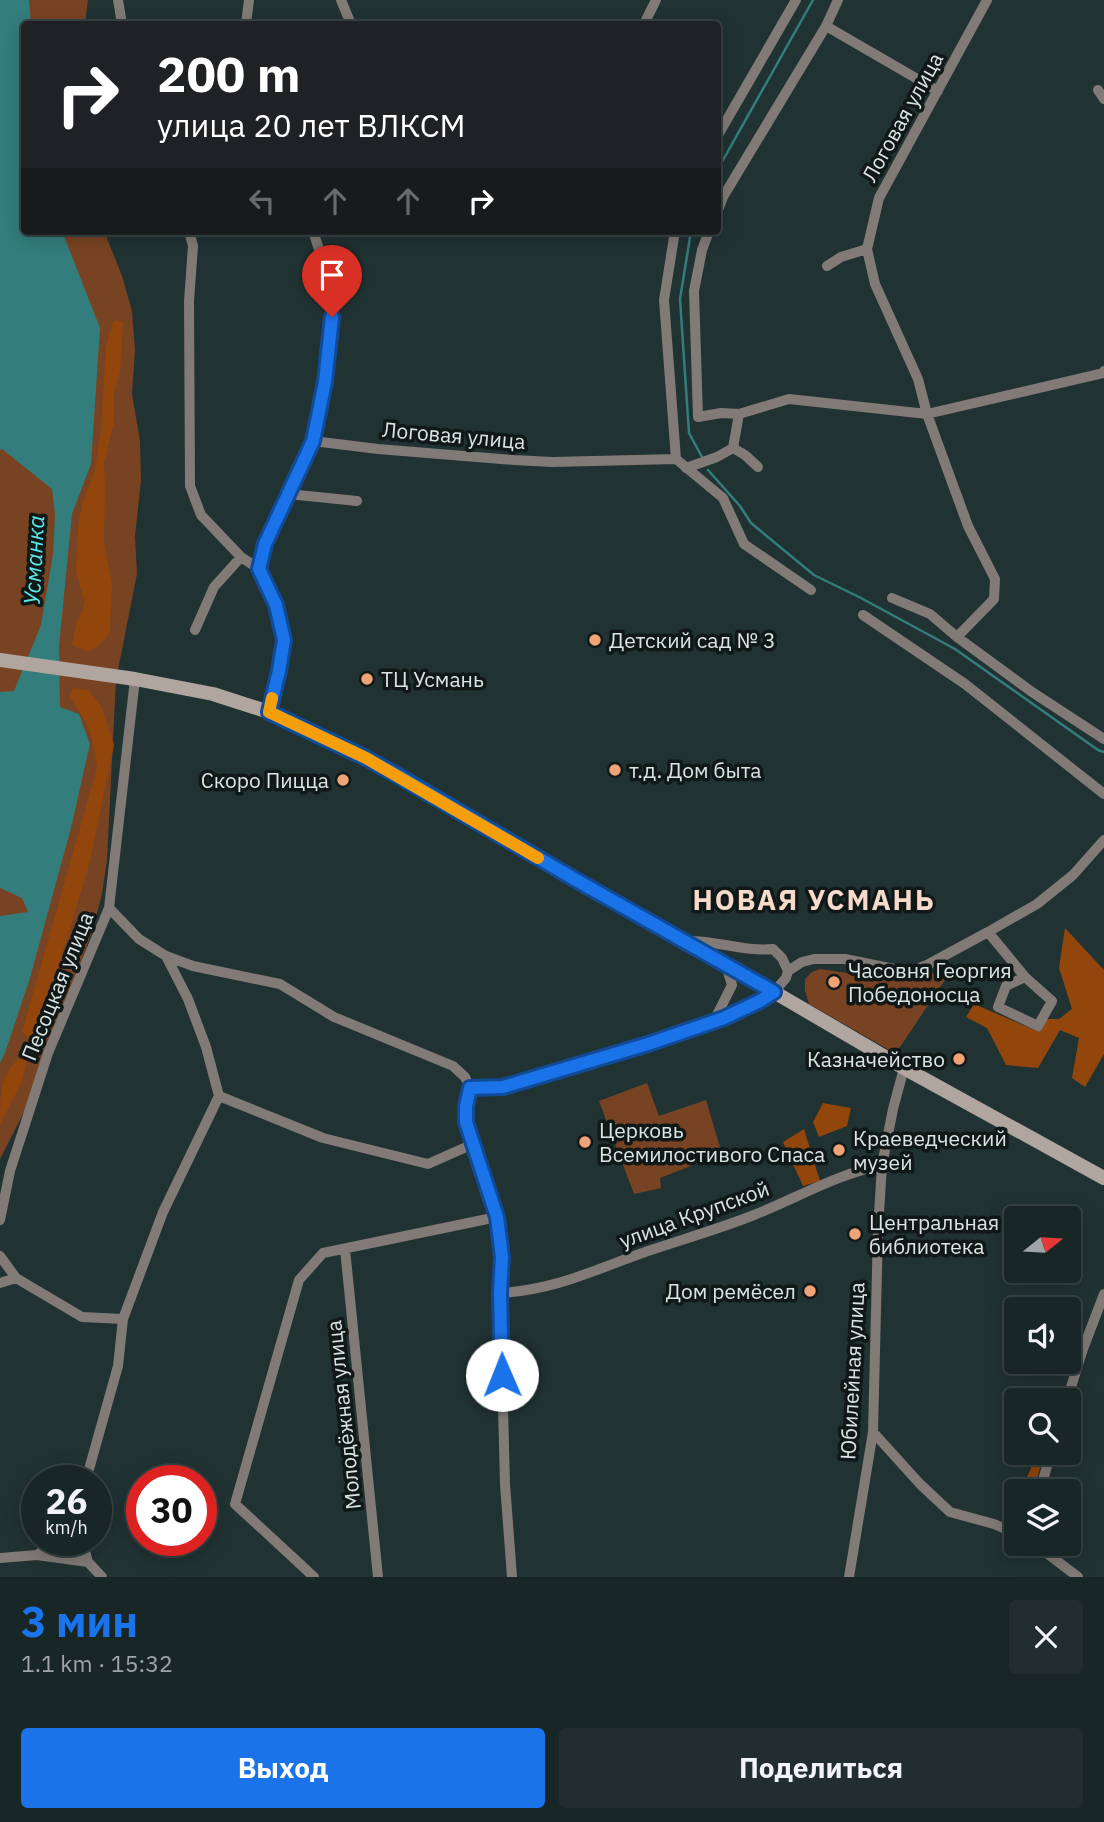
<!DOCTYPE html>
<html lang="ru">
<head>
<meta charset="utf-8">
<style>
	:root { --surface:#192626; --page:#222e2e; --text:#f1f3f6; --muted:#9fa5a7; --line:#374343; --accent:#1a73e8 }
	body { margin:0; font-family:"IBM Plex Sans",sans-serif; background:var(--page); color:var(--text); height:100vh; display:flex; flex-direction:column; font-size:26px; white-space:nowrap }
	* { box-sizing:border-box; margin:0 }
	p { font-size:23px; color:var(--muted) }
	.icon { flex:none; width:38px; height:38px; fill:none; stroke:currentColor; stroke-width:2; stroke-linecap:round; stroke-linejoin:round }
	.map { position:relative; height:1577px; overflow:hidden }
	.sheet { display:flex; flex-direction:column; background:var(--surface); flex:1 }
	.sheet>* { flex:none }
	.top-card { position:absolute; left:21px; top:21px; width:700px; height:214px; border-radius:7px; box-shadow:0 4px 18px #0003,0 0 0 2px var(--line); background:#202124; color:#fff; overflow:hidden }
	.needle { width:46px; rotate:72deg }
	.buttons { position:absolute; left:1004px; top:1206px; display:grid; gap:14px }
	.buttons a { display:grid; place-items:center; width:77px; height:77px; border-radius:7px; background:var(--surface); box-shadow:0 4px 18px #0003,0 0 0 2px var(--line); font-size:35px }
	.speed { position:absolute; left:21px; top:1465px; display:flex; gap:14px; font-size:35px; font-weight:700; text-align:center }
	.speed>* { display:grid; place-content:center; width:91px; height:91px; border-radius:50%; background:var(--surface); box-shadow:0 4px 18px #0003,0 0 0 2px var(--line); line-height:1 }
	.speed small { font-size:18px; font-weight:400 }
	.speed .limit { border:10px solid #d22; background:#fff; color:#111 }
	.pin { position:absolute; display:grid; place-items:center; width:60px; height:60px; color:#fff; margin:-72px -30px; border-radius:50% 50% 50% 0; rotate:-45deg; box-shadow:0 0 7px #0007 }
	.pin .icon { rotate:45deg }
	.me { position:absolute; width:77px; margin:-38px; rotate:359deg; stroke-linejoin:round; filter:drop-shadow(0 0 5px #0008) }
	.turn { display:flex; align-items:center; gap:24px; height:147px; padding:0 21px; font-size:32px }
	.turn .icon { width:91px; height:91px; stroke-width:2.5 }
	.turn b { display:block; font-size:49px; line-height:60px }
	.lanes { display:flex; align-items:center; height:66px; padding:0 21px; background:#0003; justify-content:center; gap:35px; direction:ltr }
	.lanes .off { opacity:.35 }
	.round { display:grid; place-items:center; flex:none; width:74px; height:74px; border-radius:7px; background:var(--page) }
	.overview { display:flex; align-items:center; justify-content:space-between; height:119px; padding:0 21px }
	h1 { font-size:42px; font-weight:800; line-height:52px; color:var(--accent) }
	.button { display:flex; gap:14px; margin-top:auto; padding:14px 21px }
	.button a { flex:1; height:80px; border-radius:7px; background:var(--accent); color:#fff; font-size:28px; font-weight:800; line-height:80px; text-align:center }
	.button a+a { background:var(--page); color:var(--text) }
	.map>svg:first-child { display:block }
</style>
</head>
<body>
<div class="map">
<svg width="1104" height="1577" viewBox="0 0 1104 1577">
	<rect width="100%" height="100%" fill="#213232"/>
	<path fill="#784322" d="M0 0H88L85 24H24V231H104L122 276 132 311 135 350 132 394 140 441 141 480 135 536 137 574 116 680 107 860 102 894 92 932 25 1110 0 1159Z
		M820 969 887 979 951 971 898 1050 891 1051 809 1004 805 991V979L812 972Z
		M647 1083 659 1116 706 1100 722 1154 660 1178 661 1188 634 1194 599 1101Z"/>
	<path fill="#93460b" d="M114 320 123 322 120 372 114 392V422L104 463 105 486 104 544 112 583 110 631 104 641 89 652 72 645 76 625 85 603 76 572 78 527 82 504 95 470 101 429 106 345Z
		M73 688 88 690 101 706 114 745 89 865 37 1038H29L22 1032 97 768C94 736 88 724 70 697Z
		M1065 928 1104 970V1054L1085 1087 1072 1078 1079 1038 1060 1030 1038 1068 1006 1065 987 1028 966 1017 974 1004 1037 1031 1047 1019H1059L1072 1009 1059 968Z
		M29 1052 22 1081 0 1124C0 1092 0 1068 29 1052Z
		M823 1103 851 1108 847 1126 819 1137 813 1122Z
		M804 1129 820 1181 803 1186 783 1142Z
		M1036 1457 1041 1465 1034 1489 1022 1488Z"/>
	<path fill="#337d7c" d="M0 0H29L31 24H24V231H62L100 328 91 464 72 514 59 646 60 707 79 714 90 744 71 828 30 978 5 1053 0 1063V916L28 912 22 898 0 888V692L14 691 41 625 53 554 55 515 52 489 2 449 0 450Z"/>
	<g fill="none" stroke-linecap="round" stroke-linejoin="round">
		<path stroke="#337d7c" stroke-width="2.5" d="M718 169 813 0
			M691 231 680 299 689 433 702 457
			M708 470 740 506 751 523 814 575 861 598 955 649 1098 750 1104 752"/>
		<path stroke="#817a76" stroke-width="10" d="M118 0 122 24
			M341 0 351 24
			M246 24 249 0
			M644 24 656 0
			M826 26 938 91
			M1098 90 1104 99
			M718 135 796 0
			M718 210 723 197 826 26 838 0
			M189 231 193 246 189 301 190 486 201 515 241 557 259 569
			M675 231 664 300 676 459 723 498 744 544 811 590
			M709 231 702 250 694 291 698 417 721 413 739 414
			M827 266 841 257 867 249
			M313 441 378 449 514 460 552 462 676 459
			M733 448 745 455 758 467
			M686 468 717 457 733 448 739 414 789 399 927 414 1103 373 1104 371
			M288 494 357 501
			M892 598 930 614 957 637 1032 692 1104 739
			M863 615 965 684 1104 794
			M195 630 214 587 241 557
			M957 637 994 599 995 579 968 526 927 414 918 379 875 284 867 249 879 198 987 0
			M269 712 280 671 284 640 276 605 259 569 265 544 313 441 325 382 332 317 328 277 313 231
			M109 908 139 939 166 956 193 966 280 984 334 1017 453 1066 465 1077 470 1088
			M988 932 1025 977 1006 986 998 1007 1038 1026 1052 1001 1025 977
			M686 941C716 940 744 952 773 949L782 958 788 971
			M166 956 188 999 206 1047 219 1096 323 1138 428 1164 473 1144
			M714 1021 732 985 726 965
			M470 1088 503 1087 648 1044 724 1018 760 1001 774 992 786 978 788 971 802 962 814 959H845L909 972 927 965 988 932 1037 904 1073 875 1104 840
			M470 1088 466 1106V1122L497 1217 502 1257 500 1293 505 1484 512 1577
			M0 1220 10 1171 48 1053 109 908 135 679
			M345 1249 378 1577
			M0 1256 16 1278 82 1317 123 1319
			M0 1283 16 1278
			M500 1293C556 1290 596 1269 648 1251 683 1239 719 1229 754 1215 797 1198 837 1174 882 1165
			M1067 1400 1083 1349 1104 1294
			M873 1432 920 1484 950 1512 994 1524 1017 1534
			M86 1480 118 1366 123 1319 163 1212 219 1096
			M1040 1491 1051 1452
			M82 1540 88 1562
			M1035 1544 1078 1577
			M37 1555 88 1562 102 1577
			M0 1558 37 1555 57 1540
			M314 1577 235 1504 299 1280 323 1253 497 1217
			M849 1577 873 1432 878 1230 882 1165 893 1109 904 1068"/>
		<path stroke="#b0a59f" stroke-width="14" d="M0 660 135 679 213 694 269 712 366 758 402 778 576 880 774 992 904 1068 1104 1178"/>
	</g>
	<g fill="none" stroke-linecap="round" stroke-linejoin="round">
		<g stroke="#114b97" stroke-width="18">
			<path id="route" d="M332 317 325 382 313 441 265 544 259 569 276 605 284 640 279 671 269 712 366 758 402 778 576 880 774 992 760 1001 724 1018 648 1044 503 1087 470 1088 466 1106V1122L497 1217 502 1257 500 1293 502 1375"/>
		</g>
		<use href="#route" stroke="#1a73e8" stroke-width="12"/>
		<path stroke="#f59e0b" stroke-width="12" d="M272 698 269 712 366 758 538 858"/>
	</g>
	<g fill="#efa377" stroke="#111818" stroke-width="2.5">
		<circle cx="595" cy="640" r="7"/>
		<circle cx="367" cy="679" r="7"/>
		<circle cx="615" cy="770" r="7"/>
		<circle cx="343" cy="780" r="7"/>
		<circle cx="834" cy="982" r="7"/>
		<circle cx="959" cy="1059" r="7"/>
		<circle cx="585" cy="1142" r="7"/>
		<circle cx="839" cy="1150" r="7"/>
		<circle cx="855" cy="1234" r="7"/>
		<circle cx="810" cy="1291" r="7"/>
	</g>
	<g text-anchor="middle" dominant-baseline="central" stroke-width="7" stroke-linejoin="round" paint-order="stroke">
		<g font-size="21" fill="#dae5e4" stroke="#111818">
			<text transform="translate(902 117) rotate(-61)">Логовая улица</text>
			<text transform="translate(454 435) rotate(5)">Логовая улица</text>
			<text transform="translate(57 986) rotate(-68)">Песоцкая улица</text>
			<text transform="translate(694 1214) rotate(-20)">улица Крупской</text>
			<text transform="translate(852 1371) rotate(-87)">Юбилейная улица</text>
			<text transform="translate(343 1415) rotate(-96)">Молодёжная улица</text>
		</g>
		<g font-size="21" fill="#dae5e4" stroke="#111818" text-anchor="start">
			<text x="609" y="640">Детский сад № 3</text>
			<text x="381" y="679">ТЦ Усмань</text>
			<text x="629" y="770">т.д. Дом быта</text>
			<text x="329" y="780" text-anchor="end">Скоро Пицца</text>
			<text x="848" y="970">Часовня Георгия<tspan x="848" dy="24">Победоносца</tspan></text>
			<text x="945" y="1059" text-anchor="end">Казначейство</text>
			<text x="599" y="1130">Церковь<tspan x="599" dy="24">Всемилостивого Спаса</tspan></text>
			<text x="853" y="1138">Краеведческий<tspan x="853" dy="24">музей</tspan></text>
			<text x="869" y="1222">Центральная<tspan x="869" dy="24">библиотека</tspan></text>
			<text x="796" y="1291" text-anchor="end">Дом ремёсел</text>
		</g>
		<g font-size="23" font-style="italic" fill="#5be9e8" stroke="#111818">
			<text transform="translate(33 560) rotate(-87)">Усманка</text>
		</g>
		<g font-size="28" font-weight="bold" letter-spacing="2" fill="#f8daca" stroke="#111818">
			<text x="814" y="899">НОВАЯ УСМАНЬ</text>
		</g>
	</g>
</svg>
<div class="buttons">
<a><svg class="needle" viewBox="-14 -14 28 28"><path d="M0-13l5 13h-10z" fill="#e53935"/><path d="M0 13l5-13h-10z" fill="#9fa5a7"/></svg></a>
<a><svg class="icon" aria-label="sound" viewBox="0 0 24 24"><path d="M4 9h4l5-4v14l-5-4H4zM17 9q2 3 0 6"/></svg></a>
<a><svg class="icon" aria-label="search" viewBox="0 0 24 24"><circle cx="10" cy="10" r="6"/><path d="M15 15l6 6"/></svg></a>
<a><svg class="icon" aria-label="layers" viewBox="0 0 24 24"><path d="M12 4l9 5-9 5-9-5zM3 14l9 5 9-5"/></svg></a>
</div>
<div class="speed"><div>26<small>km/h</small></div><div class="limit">30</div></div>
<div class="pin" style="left:332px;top:317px;background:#d93025"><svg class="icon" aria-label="arrive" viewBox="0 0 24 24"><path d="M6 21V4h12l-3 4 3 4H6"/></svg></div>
<svg class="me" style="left:502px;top:1375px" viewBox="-20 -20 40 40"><circle r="19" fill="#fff"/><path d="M0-13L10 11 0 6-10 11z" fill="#1a73e8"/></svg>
<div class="top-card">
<div class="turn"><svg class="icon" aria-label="right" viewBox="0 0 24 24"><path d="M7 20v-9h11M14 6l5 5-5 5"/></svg><div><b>200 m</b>улица 20 лет ВЛКСМ</div></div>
<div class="lanes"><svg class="icon off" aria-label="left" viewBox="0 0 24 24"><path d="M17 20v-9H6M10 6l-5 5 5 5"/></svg><svg class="icon off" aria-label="ahead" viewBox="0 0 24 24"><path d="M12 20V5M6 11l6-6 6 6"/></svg><svg class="icon off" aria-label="ahead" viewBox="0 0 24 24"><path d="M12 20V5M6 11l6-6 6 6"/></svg><svg class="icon" aria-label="right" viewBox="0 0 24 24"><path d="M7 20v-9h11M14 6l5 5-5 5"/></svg></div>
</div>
</div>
<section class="sheet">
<div class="overview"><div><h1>3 мин</h1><p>1.1 km · 15:32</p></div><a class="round"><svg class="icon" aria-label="close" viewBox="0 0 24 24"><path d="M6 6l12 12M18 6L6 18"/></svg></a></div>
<div class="button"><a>Выход</a><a>Поделиться</a></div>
</section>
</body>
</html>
